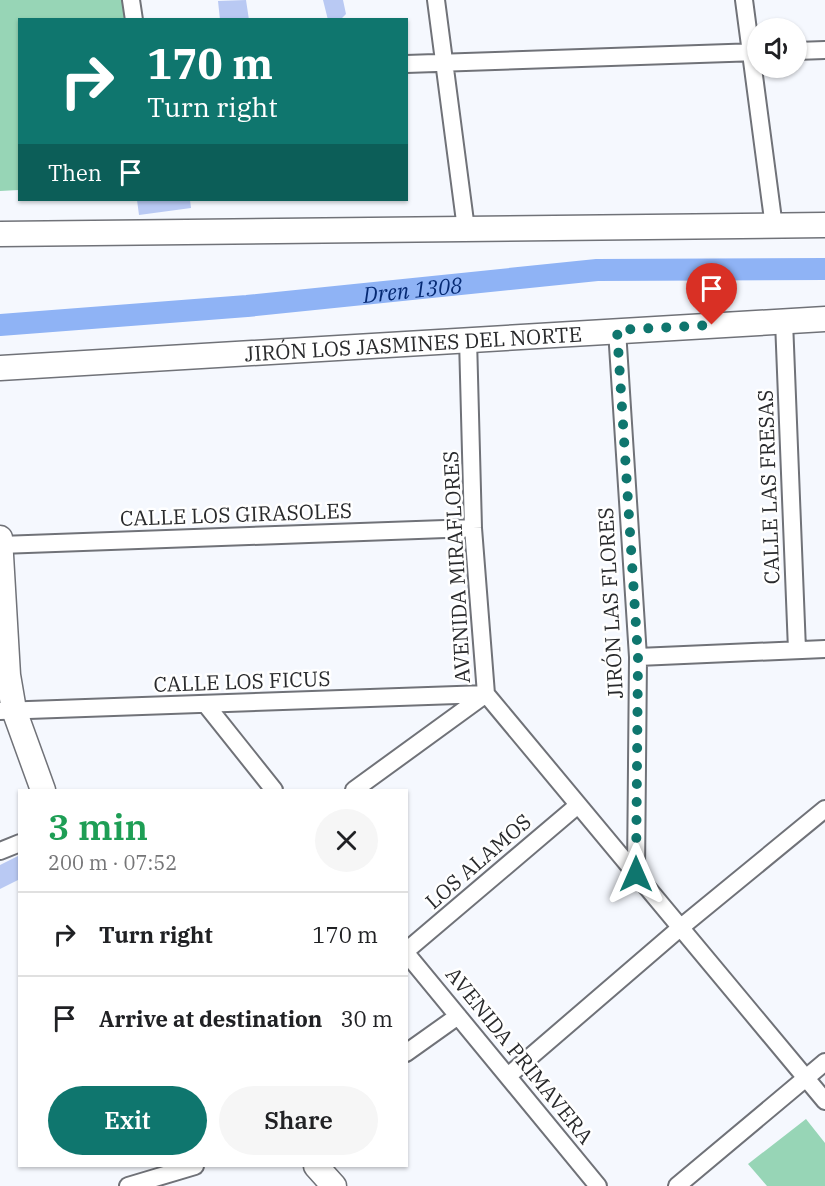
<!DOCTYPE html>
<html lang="en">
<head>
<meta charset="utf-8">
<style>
	:root { --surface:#fff; --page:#f6f6f6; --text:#202124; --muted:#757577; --line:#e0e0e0; --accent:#0f766e }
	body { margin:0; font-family:"IBM Plex Serif",serif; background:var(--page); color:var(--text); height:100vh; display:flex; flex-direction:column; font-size:22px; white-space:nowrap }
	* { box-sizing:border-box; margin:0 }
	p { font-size:20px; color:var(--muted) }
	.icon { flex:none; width:33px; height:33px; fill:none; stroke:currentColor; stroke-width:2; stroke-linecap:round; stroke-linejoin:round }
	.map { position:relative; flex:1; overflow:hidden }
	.drawer { position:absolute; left:18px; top:789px; width:390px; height:378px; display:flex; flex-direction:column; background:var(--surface); border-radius:0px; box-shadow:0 2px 4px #0004 }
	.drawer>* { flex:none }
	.guide { position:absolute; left:18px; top:18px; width:390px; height:183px; border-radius:0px; box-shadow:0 2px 4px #0004; background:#0f766e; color:#fff; overflow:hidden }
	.controls { position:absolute; left:747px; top:18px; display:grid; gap:12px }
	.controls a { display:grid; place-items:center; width:60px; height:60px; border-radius:50%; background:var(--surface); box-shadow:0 2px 4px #0004; font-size:30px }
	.pin { position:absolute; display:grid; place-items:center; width:51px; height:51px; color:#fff; margin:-62px -26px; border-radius:50% 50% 50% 0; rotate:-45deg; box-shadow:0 0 6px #0007 }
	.pin .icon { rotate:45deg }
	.me { position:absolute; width:66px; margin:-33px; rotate:0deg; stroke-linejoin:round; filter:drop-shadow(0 0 4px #0008) }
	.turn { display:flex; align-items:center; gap:21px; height:126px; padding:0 30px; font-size:27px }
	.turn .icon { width:78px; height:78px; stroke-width:2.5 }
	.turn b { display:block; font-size:42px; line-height:51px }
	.then { display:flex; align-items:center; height:57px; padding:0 30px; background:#0003; gap:12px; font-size:22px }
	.round { display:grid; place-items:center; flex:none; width:63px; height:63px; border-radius:32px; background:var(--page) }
	.head { display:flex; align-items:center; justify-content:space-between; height:102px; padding:0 30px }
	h1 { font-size:36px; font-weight:600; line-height:45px; color:#1e9e55 }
	.cta { display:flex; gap:12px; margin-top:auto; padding:12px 30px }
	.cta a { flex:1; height:69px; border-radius:36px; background:var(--accent); color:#fff; font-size:24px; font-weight:600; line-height:69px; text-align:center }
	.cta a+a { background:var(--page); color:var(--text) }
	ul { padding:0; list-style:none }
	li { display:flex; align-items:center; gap:18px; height:84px; padding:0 30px; border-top:2px solid var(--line) }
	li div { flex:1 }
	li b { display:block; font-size:22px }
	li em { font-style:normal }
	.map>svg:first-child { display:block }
</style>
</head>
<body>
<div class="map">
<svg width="825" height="1186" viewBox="0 0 825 1186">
	<rect width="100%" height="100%" fill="#f5f8fe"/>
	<path fill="#97d5b6" d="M0 0H122L125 19 20 20 19 190 0 191Z
		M806 1119 825 1143V1186H767L748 1164Z"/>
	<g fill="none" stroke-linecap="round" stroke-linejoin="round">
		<path stroke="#8fb3f5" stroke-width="22" id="s1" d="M0 325 247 306 597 270 825 269"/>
	</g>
	<path fill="#b9c9f3" d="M246 0 249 20H220L218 1Z
		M323 0H343L346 14 340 20H328Z
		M137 200H190L191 208 139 215Z
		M20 855V879L0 889V865Z"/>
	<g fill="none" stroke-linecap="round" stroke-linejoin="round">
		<g stroke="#707278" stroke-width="20">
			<path id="street" d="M131 0 134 20
				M436 0 466 229
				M744 0 774 227
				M796 51 825 50
				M406 64 758 52
				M784 321 797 650
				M617 330 638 657 636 874
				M468 339 473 528 486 694 825 1101
				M0 545 473 528
				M638 657 825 649
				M207 706 274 790
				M0 711 486 694
				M354 790 486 694
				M0 851 20 843
				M406 951 578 805
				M406 953 598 1186
				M406 1053 458 1016
				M508 1076 680 928 825 809
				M128 1186 195 1166
				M677 1186 825 1062"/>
		</g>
		<g stroke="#707278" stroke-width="27">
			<g id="secondary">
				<path d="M0 234 825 225"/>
				<path id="s2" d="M0 368 825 319"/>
				<path d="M0 538 8 675 14 710 43 790"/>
				<path d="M316 1166 334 1186"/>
			</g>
		</g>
		<use href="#street" stroke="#fff" stroke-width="16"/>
		<use href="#secondary" stroke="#fff" stroke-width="24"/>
	</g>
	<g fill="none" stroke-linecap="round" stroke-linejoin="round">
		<path stroke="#0f766e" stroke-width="10" stroke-dasharray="0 18" d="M636 874 638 657 617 330 712 325"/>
	</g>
	<g text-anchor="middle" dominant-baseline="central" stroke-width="5" stroke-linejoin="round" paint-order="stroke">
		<g font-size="21" fill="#292a2c" stroke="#fff">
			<text stroke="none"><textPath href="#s2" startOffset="414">JIRÓN LOS JASMINES DEL NORTE</textPath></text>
			<text transform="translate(768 487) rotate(-92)">CALLE LAS FRESAS</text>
			<text transform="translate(236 514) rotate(-2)">CALLE LOS GIRASOLES</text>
			<text transform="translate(456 567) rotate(-93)">AVENIDA MIRAFLORES</text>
			<text transform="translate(610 603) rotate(-93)">JIRÓN LAS FLORES</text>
			<text transform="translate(242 681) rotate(-2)">CALLE LOS FICUS</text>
			<text transform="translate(478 861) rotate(-41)">LOS ALAMOS</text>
			<text transform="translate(520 1055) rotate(51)">AVENIDA PRIMAVERA</text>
		</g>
		<g font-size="22" font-style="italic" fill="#052973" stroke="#fff">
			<text stroke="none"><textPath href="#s1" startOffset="414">Dren 1308</textPath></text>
		</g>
	</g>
</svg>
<div class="controls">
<a><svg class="icon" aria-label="sound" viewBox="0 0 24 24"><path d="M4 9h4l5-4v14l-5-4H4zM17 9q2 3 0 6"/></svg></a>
</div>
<div class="pin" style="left:712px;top:325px;background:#d93025"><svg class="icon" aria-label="arrive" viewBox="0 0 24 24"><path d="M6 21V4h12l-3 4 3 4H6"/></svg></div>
<svg class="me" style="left:636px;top:874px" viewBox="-20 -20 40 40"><path d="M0-17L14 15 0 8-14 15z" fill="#0f766e" stroke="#fff" stroke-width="4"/></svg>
<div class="guide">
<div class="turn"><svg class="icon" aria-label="right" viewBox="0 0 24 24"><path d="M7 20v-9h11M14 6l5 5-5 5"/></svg><div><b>170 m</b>Turn right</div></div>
<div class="then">Then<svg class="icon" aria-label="arrive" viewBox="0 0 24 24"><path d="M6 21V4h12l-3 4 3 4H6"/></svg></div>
</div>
<section class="drawer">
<div class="head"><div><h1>3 min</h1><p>200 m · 07:52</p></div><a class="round"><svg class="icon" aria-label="close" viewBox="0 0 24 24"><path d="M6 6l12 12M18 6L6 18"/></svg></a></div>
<ul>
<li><svg class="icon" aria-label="right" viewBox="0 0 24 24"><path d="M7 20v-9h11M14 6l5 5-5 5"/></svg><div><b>Turn right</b></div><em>170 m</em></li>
<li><svg class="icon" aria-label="arrive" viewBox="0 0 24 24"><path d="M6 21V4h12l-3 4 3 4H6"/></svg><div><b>Arrive at destination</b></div><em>30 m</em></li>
</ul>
<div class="cta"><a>Exit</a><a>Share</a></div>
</section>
</div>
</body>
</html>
